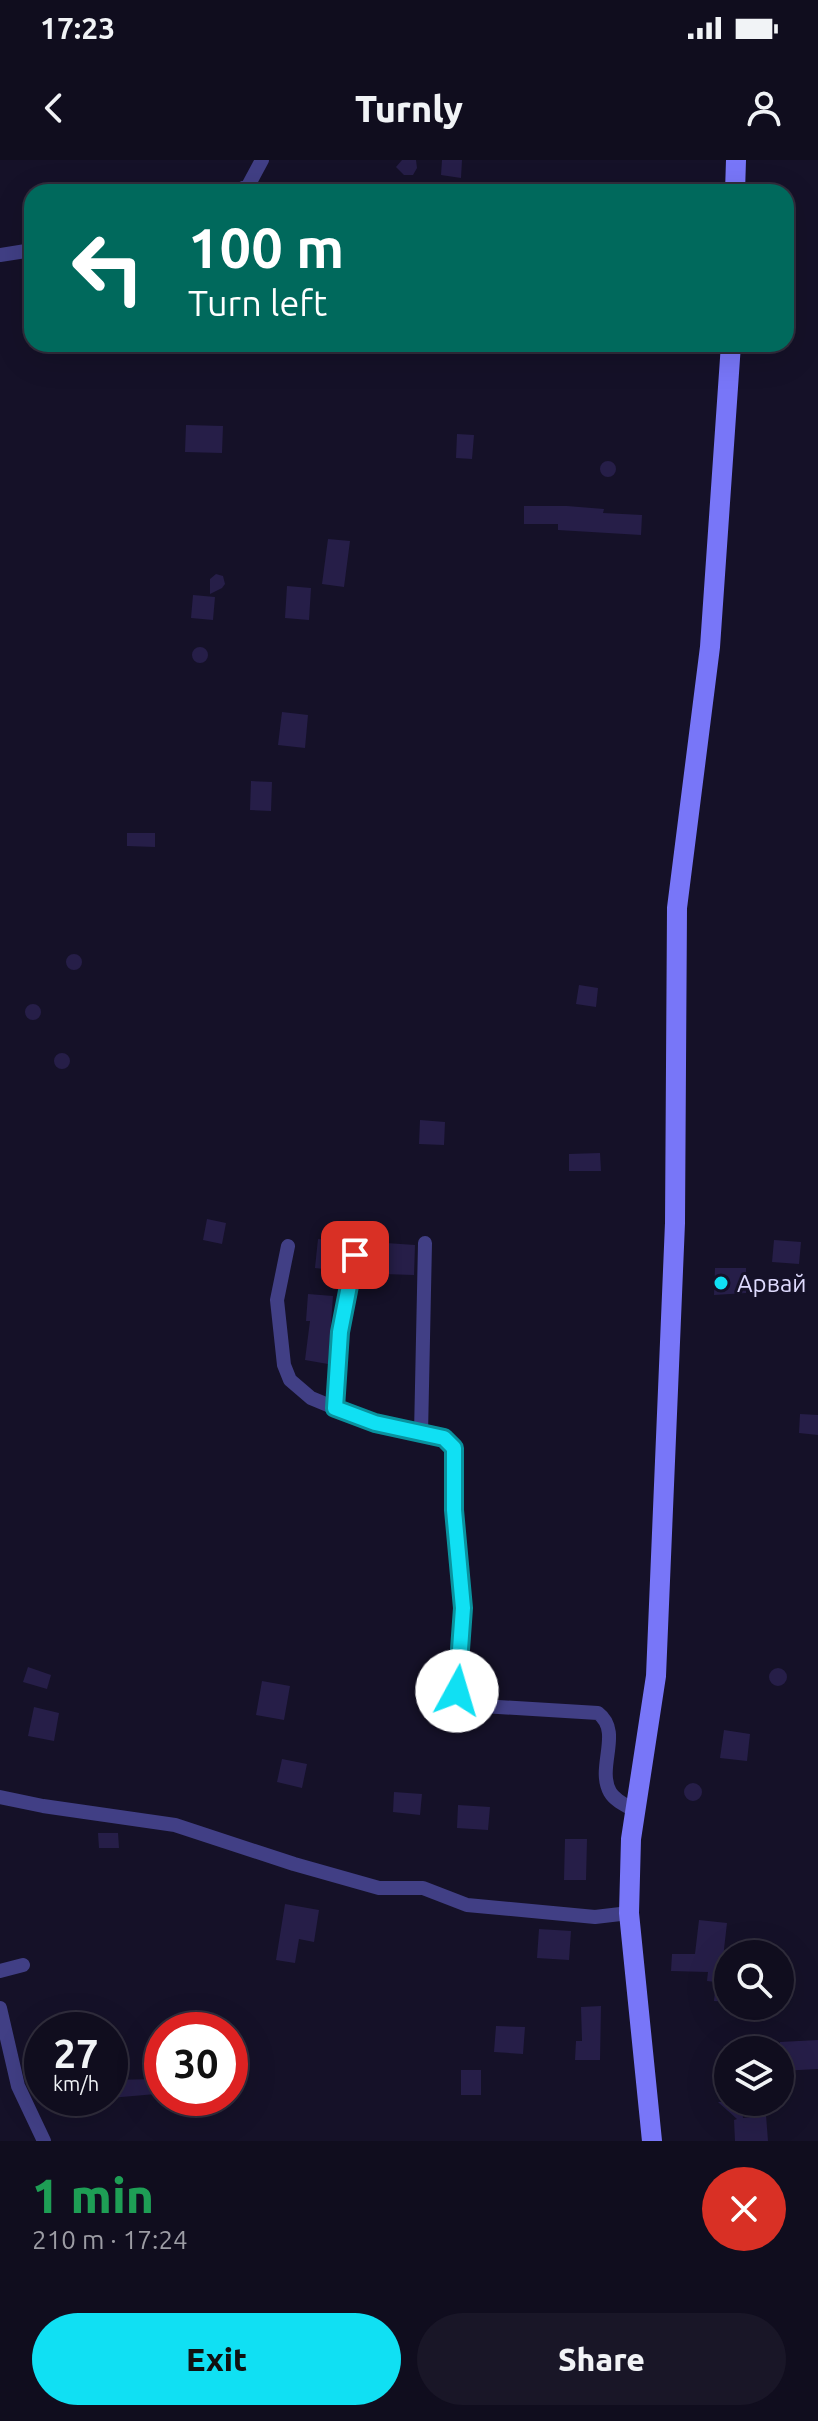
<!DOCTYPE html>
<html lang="en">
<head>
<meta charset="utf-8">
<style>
	:root { --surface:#100d1e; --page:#191627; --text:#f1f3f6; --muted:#9c9ca4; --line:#302d3c; --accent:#10e0f3 }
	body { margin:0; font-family:Ubuntu,sans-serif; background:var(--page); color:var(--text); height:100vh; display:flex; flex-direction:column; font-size:30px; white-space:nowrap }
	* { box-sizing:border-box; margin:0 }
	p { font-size:26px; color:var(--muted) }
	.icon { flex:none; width:44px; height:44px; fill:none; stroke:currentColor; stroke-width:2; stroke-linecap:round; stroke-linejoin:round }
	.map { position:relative; height:1981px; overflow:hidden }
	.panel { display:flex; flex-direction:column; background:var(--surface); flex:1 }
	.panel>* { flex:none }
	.guide { position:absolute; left:24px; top:24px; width:770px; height:168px; border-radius:24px; box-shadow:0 8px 32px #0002,0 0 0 2px var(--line); background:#00695c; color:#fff; overflow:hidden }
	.fabs { position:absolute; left:714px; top:1780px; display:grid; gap:16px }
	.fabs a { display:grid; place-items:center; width:80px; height:80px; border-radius:50%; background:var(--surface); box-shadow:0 8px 32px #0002,0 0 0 2px var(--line); font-size:40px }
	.speed { position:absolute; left:24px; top:1852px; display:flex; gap:16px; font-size:40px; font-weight:700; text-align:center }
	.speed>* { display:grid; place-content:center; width:104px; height:104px; border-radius:50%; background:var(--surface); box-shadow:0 8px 32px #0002,0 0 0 2px var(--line); line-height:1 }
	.speed small { font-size:20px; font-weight:400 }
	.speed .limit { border:12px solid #d22; background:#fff; color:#111 }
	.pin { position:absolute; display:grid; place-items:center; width:68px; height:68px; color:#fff; margin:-34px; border-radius:16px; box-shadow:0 4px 12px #0006 }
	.me { position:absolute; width:88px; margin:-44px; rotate:6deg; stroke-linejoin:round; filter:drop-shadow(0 0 6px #0008) }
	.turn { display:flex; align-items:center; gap:28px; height:168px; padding:0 32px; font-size:36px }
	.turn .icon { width:104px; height:104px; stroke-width:2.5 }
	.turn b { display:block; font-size:56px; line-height:68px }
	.round { display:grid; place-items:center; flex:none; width:84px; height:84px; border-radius:42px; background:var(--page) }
	.summary { display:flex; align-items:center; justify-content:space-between; height:136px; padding:0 32px }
	h1 { font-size:48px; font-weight:800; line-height:60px; color:#1e9e55 }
	.cta { display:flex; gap:16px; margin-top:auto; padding:16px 32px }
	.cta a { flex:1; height:92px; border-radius:48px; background:var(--accent); color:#111; font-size:32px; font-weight:800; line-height:92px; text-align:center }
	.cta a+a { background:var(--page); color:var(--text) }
	.status { display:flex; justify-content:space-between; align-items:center; height:56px; padding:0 40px; background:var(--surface); direction:ltr }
	.status svg { height:22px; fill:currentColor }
	header { display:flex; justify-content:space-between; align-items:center; height:104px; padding:0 32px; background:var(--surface); font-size:36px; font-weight:800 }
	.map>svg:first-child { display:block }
</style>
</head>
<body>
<div class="status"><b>17:23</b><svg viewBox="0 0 49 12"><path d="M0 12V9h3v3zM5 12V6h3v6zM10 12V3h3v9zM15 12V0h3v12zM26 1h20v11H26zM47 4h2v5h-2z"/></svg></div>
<header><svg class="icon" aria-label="back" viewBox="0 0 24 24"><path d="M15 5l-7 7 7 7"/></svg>Turnly<svg class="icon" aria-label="person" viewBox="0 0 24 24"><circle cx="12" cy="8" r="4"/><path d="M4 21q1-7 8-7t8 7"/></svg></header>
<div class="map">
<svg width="818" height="1981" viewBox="0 0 818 1981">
	<rect width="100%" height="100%" fill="#151128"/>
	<path fill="#261e48" d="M402 0H416L417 8 413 15H404L396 7Z
		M442 0H462L461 18 441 15Z
		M186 265 223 266 222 293 185 292Z
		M457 274 474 275 472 299 456 298Z
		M600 309a8 8 0 1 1 16 0a8 8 0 1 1-16 0Z
		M524 346H567L604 349 603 353 642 355 641 375 558 370V364H524Z
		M328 379 350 381 344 427 322 424Z
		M216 414 223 416 225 424 222 428 210 434V419Z
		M287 426 311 428 309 460 285 458Z
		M193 435 215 437 213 460 191 458Z
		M192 495a8 8 0 1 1 16 0a8 8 0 1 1-16 0Z
		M282 552 308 555 305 588 278 585Z
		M251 621 272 622 271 651 250 650Z
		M127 673H155V687L127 686Z
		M66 802a8 8 0 1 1 16 0a8 8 0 1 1-16 0Z
		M579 825 598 828 596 847 576 844Z
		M25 852a8 8 0 1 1 16 0a8 8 0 1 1-16 0Z
		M54 901a8 8 0 1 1 16 0a8 8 0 1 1-16 0Z
		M420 960 445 962 444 985 419 984Z
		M600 993 601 1011H569V994Z
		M207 1059 226 1063 222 1084 203 1080Z
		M318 1079 347 1082 342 1111 315 1108Z
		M774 1080 801 1082 799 1104 772 1102Z
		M386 1083 415 1085 414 1115 384 1114Z
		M715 1108H746V1133L714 1135Z
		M308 1134 333 1136 328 1204 305 1200 310 1161H306Z
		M800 1254 818 1255V1275L799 1273Z
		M28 1507 51 1515 47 1529 23 1522Z
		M769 1517a9 9 0 1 1 18 0a9 9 0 1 1-18 0Z
		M262 1521 290 1526 284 1560 256 1555Z
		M34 1547 59 1553 54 1581 28 1576Z
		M724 1570 750 1574 747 1601 720 1598Z
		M282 1599 307 1604 302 1628 277 1622Z
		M684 1632a9 9 0 1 1 18 0a9 9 0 1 1-18 0Z
		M394 1632 422 1634 420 1655 393 1652Z
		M458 1645 490 1647 488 1670 457 1668Z
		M98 1673H118L119 1688H99Z
		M565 1679H587L586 1720H564Z
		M285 1744 319 1750 314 1782 299 1779 295 1803 276 1800Z
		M699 1760 727 1763 723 1798H728V1842L714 1841 716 1822 707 1821 708 1812 671 1811 672 1794H695Z
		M539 1769 571 1771 569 1800 537 1798Z
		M601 1846 600 1900H575L576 1881H582L581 1847Z
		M496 1866 525 1867 523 1894 494 1892Z
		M818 1880V1909L780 1911V1882Z
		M461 1910H481V1935H461Z
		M156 1919V1934L110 1938V1920Z
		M718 1942H742L743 1958 766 1955 768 1981H735L734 1960 737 1959Z"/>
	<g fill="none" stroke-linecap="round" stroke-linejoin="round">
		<path stroke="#413f85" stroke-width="14" d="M234 32 248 26 262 0
			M0 95 32 90
			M288 1086 277 1140 284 1205 290 1220 311 1238 340 1250 375 1263 444 1278 454 1288V1350L463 1448 457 1531 474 1544 483 1546 598 1553C623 1572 596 1607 610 1632 615 1641 627 1646 636 1651
			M335 1248 340 1172 355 1095
			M421 1274 425 1083
			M0 1637 43 1646 175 1665 294 1704 379 1728H423L467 1745 595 1757 629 1753
			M0 1811 23 1805
			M0 1848 18 1926 44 1981"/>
		<path stroke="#7876f8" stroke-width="20" d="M735 32 736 0
			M652 1981 629 1753 631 1679 656 1516 675 1063 677 748 710 487 731 184"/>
	</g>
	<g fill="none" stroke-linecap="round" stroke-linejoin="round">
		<g stroke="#0a929e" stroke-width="20">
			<path id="route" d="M355 1095 340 1172 335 1248 375 1263 444 1278 454 1288V1350L463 1448 457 1531"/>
		</g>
		<use href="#route" stroke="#10e0f3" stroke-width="14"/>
	</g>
	<circle fill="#10e0f3" stroke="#151128" stroke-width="3" cx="721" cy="1123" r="8"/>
	<g text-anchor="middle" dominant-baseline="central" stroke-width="6" stroke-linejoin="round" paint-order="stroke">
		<g font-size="24" fill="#dedafd" stroke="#151128" text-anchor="start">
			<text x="737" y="1123">Арвай</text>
		</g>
	</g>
</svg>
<div class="fabs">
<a><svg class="icon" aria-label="search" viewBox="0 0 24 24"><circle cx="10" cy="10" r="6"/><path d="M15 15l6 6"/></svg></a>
<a><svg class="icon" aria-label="layers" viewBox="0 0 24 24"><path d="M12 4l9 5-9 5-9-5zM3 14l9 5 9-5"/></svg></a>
</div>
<div class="speed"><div>27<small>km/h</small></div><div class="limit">30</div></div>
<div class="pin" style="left:355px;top:1095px;background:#d93025"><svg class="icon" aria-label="arrive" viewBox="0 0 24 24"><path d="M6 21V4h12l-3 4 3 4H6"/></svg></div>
<svg class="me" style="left:457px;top:1531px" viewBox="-20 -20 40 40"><circle r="19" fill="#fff"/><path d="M0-13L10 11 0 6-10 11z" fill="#10e0f3"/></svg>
<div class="guide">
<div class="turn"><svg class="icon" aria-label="left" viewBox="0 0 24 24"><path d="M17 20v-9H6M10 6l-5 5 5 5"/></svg><div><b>100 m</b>Turn left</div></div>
</div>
</div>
<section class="panel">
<div class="summary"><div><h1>1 min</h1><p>210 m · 17:24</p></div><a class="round" style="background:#d93025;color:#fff"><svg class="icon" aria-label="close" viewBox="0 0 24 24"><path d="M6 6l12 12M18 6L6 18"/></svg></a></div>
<div class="cta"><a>Exit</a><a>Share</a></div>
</section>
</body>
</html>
